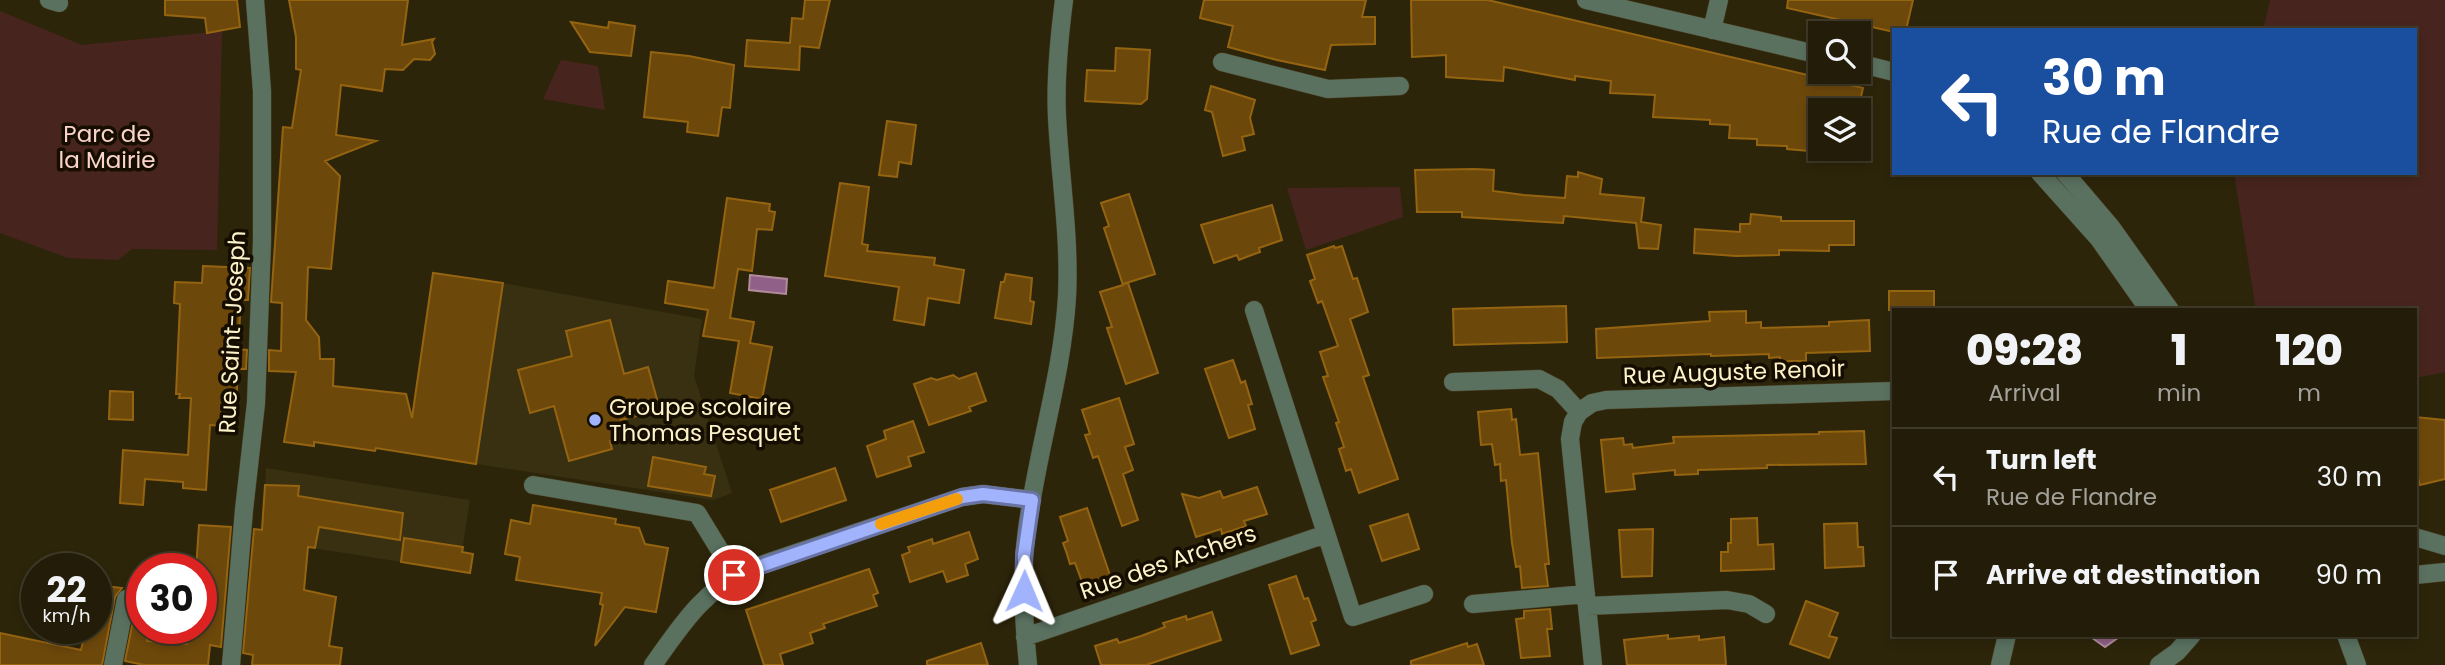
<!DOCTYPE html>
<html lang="en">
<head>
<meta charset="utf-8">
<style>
	:root { --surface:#221c08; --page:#2a2512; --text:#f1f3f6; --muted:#a2a19c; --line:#3f3a29 }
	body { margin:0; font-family:Poppins,sans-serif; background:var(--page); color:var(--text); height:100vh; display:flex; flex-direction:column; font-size:26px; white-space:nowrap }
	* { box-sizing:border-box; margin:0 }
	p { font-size:23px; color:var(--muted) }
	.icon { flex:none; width:38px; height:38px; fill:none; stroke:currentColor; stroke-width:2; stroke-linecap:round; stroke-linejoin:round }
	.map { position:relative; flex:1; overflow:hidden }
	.details { position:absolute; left:1892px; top:308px; width:525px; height:329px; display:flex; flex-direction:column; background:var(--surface); border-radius:0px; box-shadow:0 4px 10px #0003,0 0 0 2px var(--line) }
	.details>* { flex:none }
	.banner { position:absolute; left:1892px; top:28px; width:525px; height:147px; border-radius:0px; box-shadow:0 4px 10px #0003,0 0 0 2px var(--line); background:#1a4fa0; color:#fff; overflow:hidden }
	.controls { position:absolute; left:1808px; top:21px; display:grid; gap:14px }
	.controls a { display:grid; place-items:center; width:63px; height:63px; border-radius:0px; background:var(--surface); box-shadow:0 4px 10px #0003,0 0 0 2px var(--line); font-size:35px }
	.speed { position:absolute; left:21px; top:553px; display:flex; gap:14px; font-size:35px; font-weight:700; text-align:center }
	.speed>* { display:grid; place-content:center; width:91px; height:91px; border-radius:50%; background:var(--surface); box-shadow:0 4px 10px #0003,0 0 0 2px var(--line); line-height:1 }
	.speed small { font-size:18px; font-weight:400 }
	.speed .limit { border:10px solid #d22; background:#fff; color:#111 }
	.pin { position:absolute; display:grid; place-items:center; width:60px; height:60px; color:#fff; margin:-30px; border:4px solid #fff; border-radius:50%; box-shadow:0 2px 7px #0007 }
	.me { position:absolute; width:77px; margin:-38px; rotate:1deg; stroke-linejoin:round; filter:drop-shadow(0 0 5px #0008) }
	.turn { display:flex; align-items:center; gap:24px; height:147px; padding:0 35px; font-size:32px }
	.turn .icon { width:91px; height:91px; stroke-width:2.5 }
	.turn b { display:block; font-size:49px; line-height:60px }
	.eta { display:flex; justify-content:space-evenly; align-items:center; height:119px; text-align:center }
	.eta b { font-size:42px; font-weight:800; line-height:49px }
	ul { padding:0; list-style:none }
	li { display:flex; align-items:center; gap:21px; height:98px; padding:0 35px; border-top:2px solid var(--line) }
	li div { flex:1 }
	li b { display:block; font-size:26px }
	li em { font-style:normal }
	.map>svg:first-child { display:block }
</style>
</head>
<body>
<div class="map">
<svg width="2445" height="665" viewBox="0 0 2445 665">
	<rect width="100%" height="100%" fill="#2d250a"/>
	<path fill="#383011" d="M503 283 702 319 694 376 732 493 713 500 476 464Z
		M266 468 470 500 459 571 262 540Z"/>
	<path fill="#47251e" d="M2270 0H2445V372L2415 378V310H2256L2234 173H2415V30H2263Z
		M0 11 82 45 222 31 217 250 132 249 118 260 68 258 0 233Z
		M561 60 598 66 605 110 543 99Z
		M1400 187 1403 217 1306 250 1287 188Z"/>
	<path fill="#916088" stroke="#b28c9c" stroke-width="2" d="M750 275 787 279 786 294 749 290Z
		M2088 635H2122L2105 647Z"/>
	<path fill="#6d480b" stroke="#956411" stroke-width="2" d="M165 0H237L240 27 207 33 205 18 165 15Z
		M289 0H408L402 45 434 39 432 42 435 54 430 60 414 59 403 70 385 69 382 91 341 85 336 135 376 141 325 161 340 176 331 269 308 267 306 320 319 337 320 359H334L333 386 406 394 412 418 433 273 503 283 476 464 376 448 375 451 314 442V446L284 442 296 372 269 371V350L281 351 282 303 271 302 283 127 292 128 301 70 296 69V37Z
		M805 0H830L819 48 800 46 799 70 745 66 747 40 790 43 792 18 803 19Z
		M1204 0H1366L1362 17H1375V44L1331 45 1325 70 1277 60 1228 47 1233 26 1200 18Z
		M1411 0H1488L1863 88 1858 110H1820V152L1787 149V146L1757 145V139L1729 138 1730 125 1710 124V120L1653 117 1655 95 1610 93 1611 81 1575 76V80L1504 67 1503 81 1446 77V55L1412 57Z
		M1788 0H1913L1906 30H1894V32L1787 8Z
		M571 22 608 28 609 22 635 26 631 56 590 52Z
		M1116 48 1150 50 1147 99 1141 104 1085 101 1087 70 1115 71Z
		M651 52 689 56 734 65 730 108 722 107 718 136 687 132 688 122 644 117Z
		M1211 86 1255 100 1250 118 1254 134 1242 137 1245 150 1223 156 1212 112 1205 110Z
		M887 121 916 125 911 164 899 162 897 177 879 175Z
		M1475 169 1494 170 1493 191 1524 195 1565 198 1567 176 1578 177V172L1602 179 1600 194 1644 198 1641 222 1661 225 1658 249 1639 248 1636 223 1564 216 1563 223 1462 217V212H1417L1415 170Z
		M840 183 869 187 862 244 868 245 867 251 935 258 934 265 964 270 959 303 928 298 924 325 894 320 899 287 825 276Z
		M1129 194 1155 274 1123 284 1128 283 1158 373 1126 384 1107 328 1112 327 1100 292 1123 285 1104 228 1109 226 1101 203Z
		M727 198 770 204 769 211 775 212 772 230 757 229 752 271 738 269 730 318 754 322 750 343 772 347 762 399 730 393 739 341 703 336 708 310 665 303 668 281 714 288Z
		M1272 205 1282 240 1259 248 1260 252 1249 256 1239 260 1237 255 1214 263 1201 225Z
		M1751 214 1781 217V221H1854V245H1829V251L1779 250V255L1736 256 1694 253 1695 229 1740 232V224H1750Z
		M1334 246 1335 248 1342 246 1353 279 1357 278 1368 312 1350 319 1369 375 1363 377 1398 479 1359 493 1351 469 1346 471 1339 449 1344 447 1336 423 1339 422 1323 377 1328 376 1320 352 1338 346 1322 301 1318 303 1310 281 1315 279 1307 255Z
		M203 266 250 268 248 300H241L238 349 247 350 246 369H238L235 427 210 425 206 490 183 488V482L145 479 143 505 120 503 123 450 188 455 191 398H179L180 394H176L180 304 174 303 175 282 202 283Z
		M1006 274 1032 278 1030 301 1034 302 1031 324 995 318 1001 282H1004Z
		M1889 291H1934V310H1889Z
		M1566 306 1567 342 1454 345 1453 309Z
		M1746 311V323L1761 322V328L1829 326V322L1869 320 1870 351 1806 353V361H1790L1780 362V357L1769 358V354L1711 356V354L1597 358 1596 329 1710 321 1709 312Z
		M610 320 624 374 648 367 660 410 621 420 626 436 610 441 612 449 569 461 554 406 530 413 518 370 572 356 566 331Z
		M1233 360 1241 383 1245 381 1252 404 1248 405 1255 429 1229 438 1205 369Z
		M976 373 986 401 969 407 971 411 929 425 914 384 931 378 937 380 953 375 959 379Z
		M110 391 133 392V420L109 419Z
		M1119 398 1134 444 1125 447 1133 470 1123 474 1138 520 1122 526 1098 456 1093 458 1089 446 1085 435 1090 434 1082 410Z
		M1511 409 1512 420 1516 419 1520 455 1538 453 1549 564H1545L1548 586 1522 588 1520 566 1516 567 1512 543 1506 480 1501 481 1500 464 1495 465 1492 444 1481 445 1478 412Z
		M2415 417 2445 420V479L2420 485 2415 467Z
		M913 421 924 452 908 457 911 466 877 477 867 446 886 439 884 431Z
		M1864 431 1866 464 1767 465V468L1698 470V474L1675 475V470L1633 474 1635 489 1606 492 1601 440 1623 438 1624 445 1632 444 1633 448 1674 443 1673 437 1819 434V432Z
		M653 457 706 467 704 474 715 476 711 496 648 486Z
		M835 468 846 500 781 522 770 490Z
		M265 485 299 486 298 496 403 513 400 540 319 527 315 548 308 547 304 590 336 597 329 646 342 648 340 665H252L253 655 243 653 254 529 262 530Z
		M1257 487 1267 514 1244 521 1246 526 1222 534 1221 529 1196 537 1182 494 1199 498 1220 491 1223 498Z
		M533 505 616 519 615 524 639 528 645 544 668 548 656 612 625 607 595 646 603 605 600 604 602 593 516 580 520 557 505 554 511 520 530 524Z
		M1087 508 1111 578 1084 587 1075 563 1070 564 1067 554 1063 543 1068 541 1060 517Z
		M1408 514 1419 549 1382 561 1370 526Z
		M1757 518 1758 545 1773 544 1774 569 1721 571V552H1728V543H1731V519Z
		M1857 523 1858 547H1863L1864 566 1825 568 1824 524Z
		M199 525 231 527 221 647 210 645 208 665H144L125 661 137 601 136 595 132 590 142 591V628H150L147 641 187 644 188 628H201V569H196Z
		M1653 529 1652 576 1622 577 1619 530Z
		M969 532 978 559 965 564 968 575 947 582 943 571 910 582 902 555 910 552 908 547 932 539 933 544Z
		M404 538 463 547 462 552 473 554 470 573 401 562Z
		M869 569 878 593 873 595 877 606 823 624 825 628 810 633 813 643 780 654 783 665H764L746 610Z
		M1296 576 1304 599 1308 598 1316 620 1311 622 1319 645 1291 654 1269 585Z
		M96 585 122 588 115 597 102 665H0V633L81 650 86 628H96Z
		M1806 601 1838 613 1829 636 1837 638 1829 658 1790 644Z
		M1550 609 1552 629H1547L1550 656 1521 658 1516 619 1524 618V611Z
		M1212 612 1221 640 1146 665H1101L1095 646 1117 639 1119 643 1141 636 1165 627 1163 623 1186 616 1187 620Z
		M1668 635V639L1699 636V640L1724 637 1726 665H1627L1624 640Z
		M981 643 988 665H927V661Z
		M1467 643 1468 647 1477 644 1484 665H1411V661Z"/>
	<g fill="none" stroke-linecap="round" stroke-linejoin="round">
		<g stroke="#4a4225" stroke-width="19">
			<path id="minor" d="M49 0 59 3
				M1586 0 1820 55
				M1712 30 1719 0
				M1222 62 1328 89 1400 86
				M1858 63 1894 72
				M2040 173 2099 239 2149 310
				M2065 173 2111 227 2170 310
				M1254 310 1353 617 1424 594
				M1453 382 1539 379 1558 389 1579 412 1573 422 1570 439 1593 665
				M1579 412 1592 403 1606 400 1894 391
				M533 485 697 513 735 575
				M2415 537 2445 546
				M2415 575 2445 572
				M1473 604 1586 594
				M1587 606 1727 600 1749 604 1766 614
				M2346 635 2357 665
				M1025 637 1326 534
				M113 665 126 599
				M231 665 244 510 256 403 262 242V91L255 0
				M653 665C680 627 704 589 749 569L962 497 983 494 1032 500
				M1028 665C1024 623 1021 580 1026 538 1035 457 1062 379 1067 297 1070 236 1060 177 1057 117 1055 78 1059 39 1064 0
				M2000 665 2007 635
				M2159 665 2177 652 2192 635"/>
		</g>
		<use href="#minor" stroke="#5a7160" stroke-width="18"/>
	</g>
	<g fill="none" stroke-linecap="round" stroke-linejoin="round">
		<g stroke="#6974a4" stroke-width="18">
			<path id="route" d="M734 575 962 497 983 494 1032 500 1024 555V591"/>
		</g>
		<use href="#route" stroke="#a1b3fd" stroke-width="12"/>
		<path stroke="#f59e0b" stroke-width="12" d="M881 524 957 499"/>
	</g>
	<circle fill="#a1b3fd" stroke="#150e00" stroke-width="2.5" cx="595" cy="420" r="7"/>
	<g text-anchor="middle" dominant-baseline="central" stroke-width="7" stroke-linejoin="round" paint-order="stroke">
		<g font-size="23" fill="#fad3ca" stroke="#150e00">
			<text x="107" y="134">Parc de<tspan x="107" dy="26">la Mairie</tspan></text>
		</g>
		<g font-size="23" fill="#fef2c9" stroke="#150e00">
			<text transform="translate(232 332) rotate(-87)">Rue Saint-Joseph</text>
			<text transform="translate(1734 372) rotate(-2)">Rue Auguste Renoir</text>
			<text transform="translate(1168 562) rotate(-19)">Rue des Archers</text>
		</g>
		<g font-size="23" fill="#fef2c9" stroke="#150e00" text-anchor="start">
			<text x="609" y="407">Groupe scolaire<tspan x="609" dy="26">Thomas Pesquet</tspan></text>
		</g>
	</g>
</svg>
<div class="controls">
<a><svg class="icon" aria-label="search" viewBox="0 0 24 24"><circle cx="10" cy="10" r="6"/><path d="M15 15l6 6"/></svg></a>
<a><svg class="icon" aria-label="layers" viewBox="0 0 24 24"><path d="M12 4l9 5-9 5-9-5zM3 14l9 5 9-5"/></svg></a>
</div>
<div class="speed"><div>22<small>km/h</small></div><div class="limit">30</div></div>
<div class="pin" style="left:734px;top:575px;background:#d93025"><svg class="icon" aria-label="arrive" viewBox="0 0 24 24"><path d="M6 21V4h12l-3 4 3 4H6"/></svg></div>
<svg class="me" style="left:1024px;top:591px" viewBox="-20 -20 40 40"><path d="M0-17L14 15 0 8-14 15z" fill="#a1b3fd" stroke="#fff" stroke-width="4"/></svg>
<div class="banner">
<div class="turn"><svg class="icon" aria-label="left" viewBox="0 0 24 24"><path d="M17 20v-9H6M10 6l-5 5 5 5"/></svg><div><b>30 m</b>Rue de Flandre</div></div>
</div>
<section class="details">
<div class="eta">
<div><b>09:28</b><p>Arrival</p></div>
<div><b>1</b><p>min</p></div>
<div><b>120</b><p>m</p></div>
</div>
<ul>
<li><svg class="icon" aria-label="left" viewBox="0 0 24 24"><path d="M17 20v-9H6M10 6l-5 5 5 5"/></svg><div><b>Turn left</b><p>Rue de Flandre</p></div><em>30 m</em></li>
<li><svg class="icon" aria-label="arrive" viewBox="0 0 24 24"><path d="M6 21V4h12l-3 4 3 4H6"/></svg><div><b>Arrive at destination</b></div><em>90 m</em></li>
</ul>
</section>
</div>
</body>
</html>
